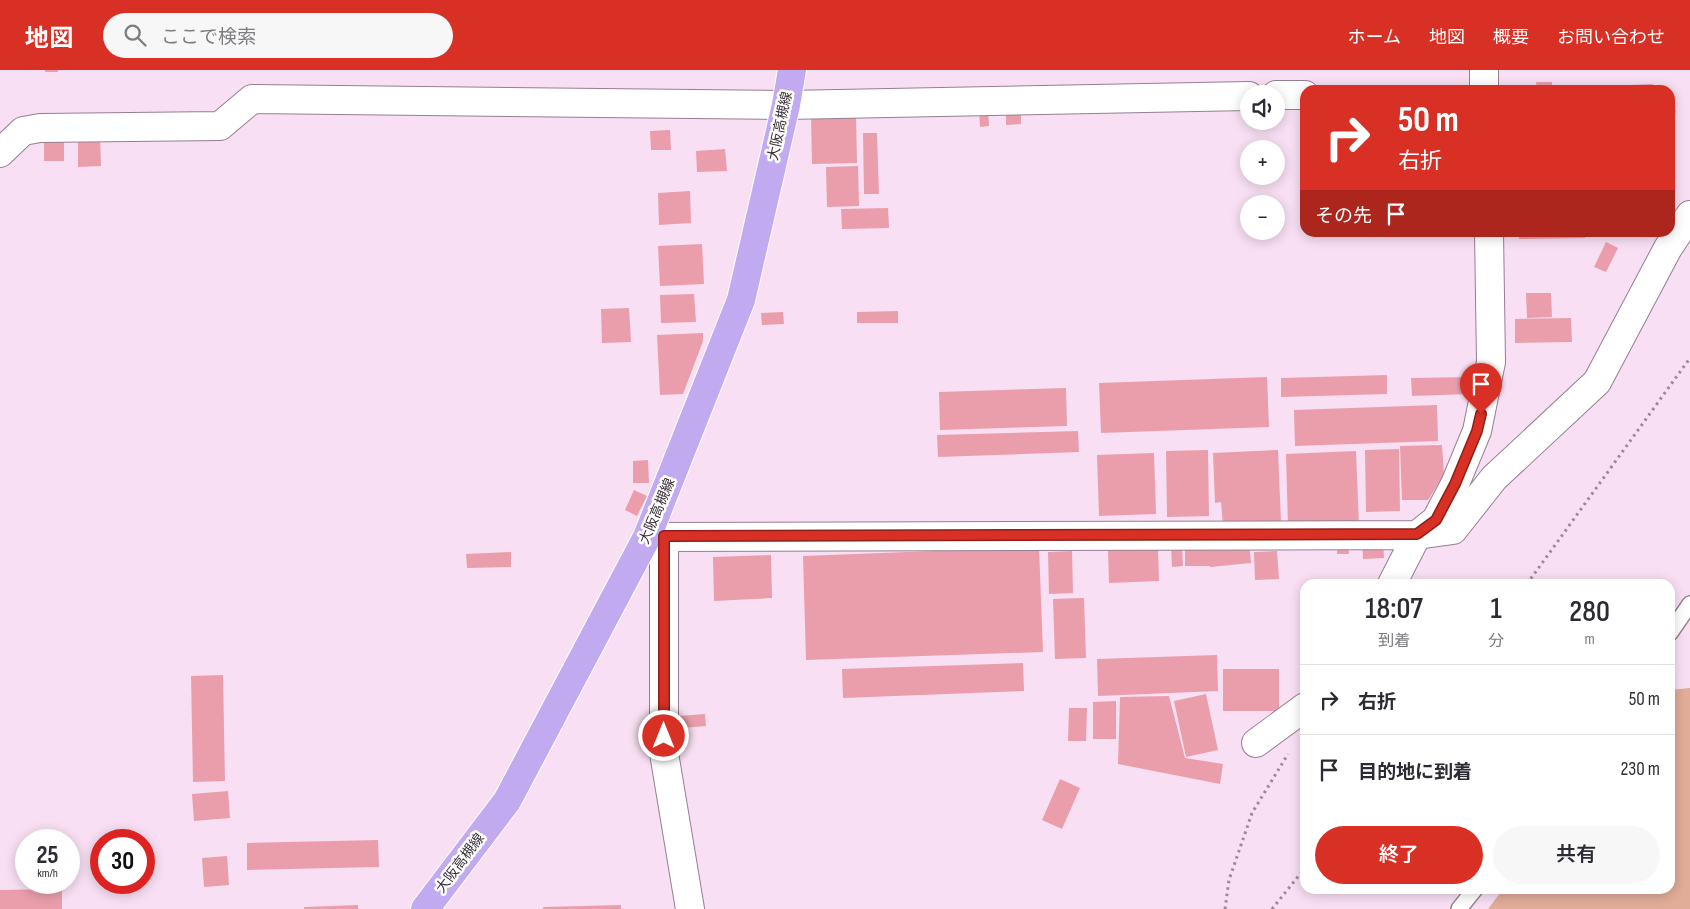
<!DOCTYPE html>
<html lang="ja">
<head>
<meta charset="utf-8">
<style>
	:root { --surface:#fff; --page:#f7f7f7; --text:#2b2b33; --muted:#7c7c81; --line:#e1e1e2; --accent:#d93025 }
	body { margin:0; font-family:"Sofia Sans Condensed","Noto Sans JP",sans-serif; background:var(--page); color:var(--text); height:100vh; display:flex; flex-direction:column; font-size:19px; white-space:nowrap }
	* { box-sizing:border-box; margin:0 }
	p { font-size:16px; color:var(--muted) }
	.icon { flex:none; width:28px; height:28px; fill:none; stroke:currentColor; stroke-width:2; stroke-linecap:round; stroke-linejoin:round }
	.map { position:relative; flex:1; overflow:hidden }
	.panel { position:absolute; left:1300px; top:509px; width:375px; height:315px; display:flex; flex-direction:column; background:var(--surface); border-radius:15px; box-shadow:0 2px 12px #0003 }
	.panel>* { flex:none }
	.hud { position:absolute; left:1300px; top:15px; width:375px; height:152px; border-radius:15px; box-shadow:0 2px 12px #0003; background:#d93025; color:#fff; overflow:hidden }
	.fabs { position:absolute; left:1240px; top:15px; display:grid; gap:10px }
	.fabs a { display:grid; place-items:center; width:45px; height:45px; border-radius:50%; background:var(--surface); box-shadow:0 2px 12px #0003; font-size:25px }
	.speed { position:absolute; left:15px; top:759px; display:flex; gap:10px; font-size:25px; font-weight:700; text-align:center }
	.speed>* { display:grid; place-content:center; width:65px; height:65px; border-radius:50%; background:var(--surface); box-shadow:0 2px 12px #0003; line-height:1 }
	.speed small { font-size:12px; font-weight:400 }
	.speed .limit { border:8px solid #d22; background:#fff; color:#111 }
	.pin { position:absolute; display:grid; place-items:center; width:42px; height:42px; color:#fff; margin:-51px -21px; border-radius:50% 50% 50% 0; rotate:-45deg; box-shadow:0 0 5px #0007 }
	.pin .icon { rotate:45deg }
	.me { position:absolute; width:55px; margin:-28px; rotate:0deg; stroke-linejoin:round; filter:drop-shadow(0 0 4px #0008) }
	.turn { display:flex; align-items:center; gap:18px; height:105px; padding:0 15px; font-size:22px }
	.turn .icon { width:65px; height:65px; stroke-width:2.5 }
	.turn b { display:block; font-size:35px; line-height:42px }
	.then { display:flex; align-items:center; height:48px; padding:0 15px; background:#0003; gap:10px; font-size:19px }
	.eta { display:flex; justify-content:space-evenly; align-items:center; height:85px; text-align:center }
	.eta b { font-size:30px; font-weight:600; line-height:35px }
	.button { display:flex; gap:10px; margin-top:auto; padding:10px 15px }
	.button a { flex:1; height:58px; border-radius:30px; background:var(--accent); color:#fff; font-size:20px; font-weight:600; line-height:58px; text-align:center }
	.button a+a { background:var(--page); color:var(--text) }
	ul { padding:0; list-style:none }
	li { display:flex; align-items:center; gap:15px; height:70px; padding:0 15px; border-top:1px solid var(--line) }
	li div { flex:1 }
	li b { display:block; font-size:19px }
	li em { font-style:normal }
	header { display:flex; align-items:center; gap:30px; box-sizing:border-box; height:70px; padding:0 25px; background:var(--accent); color:#fff }
	header strong { font-size:24px }
	nav { display:flex; gap:28px; margin-inline-start:auto; font-size:18px }
	.search { width:350px; height:45px; background:var(--page); display:flex; align-items:center; gap:12px; box-sizing:border-box; padding:0 18px; border-radius:28px; color:var(--muted); font-size:19px }
	.map>svg:first-child { display:block }
</style>
</head>
<body>
<header>
<strong>地図</strong>
<div class="search"><svg class="icon" aria-label="search" viewBox="0 0 24 24"><circle cx="10" cy="10" r="6"/><path d="M15 15l6 6"/></svg>ここで検索</div>
<nav><a>ホーム</a><a>地図</a><a>概要</a><a>お問い合わせ</a></nav>
</header>
<div class="map">
<svg width="1690" height="839" viewBox="0 0 1690 839">
	<rect width="100%" height="100%" fill="#f8dff3"/>
	<path fill="#e1ac98" d="M1690 618V839H1488L1503 819H1670V620Z"/>
	<path fill="#ea9eac" d="M45 0H58V2H45Z
		M1536 12H1552V18L1566 17V20H1537Z
		M1653 14V20H1607V16Z
		M1605 16V20H1568V17Z
		M988 37 989 56 980 57 979 38Z
		M1006 38H1021V54L1006 55Z
		M1670 39 1676 41 1670 56Z
		M856 45 857 93 812 94 811 46Z
		M670 60 671 80H651L650 61Z
		M863 63H877L879 124H864Z
		M44 65H64V91H44Z
		M100 66 101 96 78 97V67Z
		M725 79 727 101 697 102 696 81Z
		M858 96 859 136 827 137 826 97Z
		M690 121 691 153 659 155 658 123Z
		M888 138 889 158 842 159 841 139Z
		M1519 162H1585V168L1519 169Z
		M1606 172 1618 178 1606 202 1594 197Z
		M702 174 704 214 660 216 658 176Z
		M1526 223H1551L1552 247 1527 248Z
		M694 224 696 252 661 253 660 225Z
		M629 238 631 272 602 273 601 239Z
		M898 241V253H857V242Z
		M783 242 784 254 762 255 761 243Z
		M1571 248 1572 272 1515 273V249Z
		M703 263V271L683 324 660 325 657 265Z
		M1387 305V324L1281 327V308Z
		M1267 307 1269 357 1101 363 1099 313Z
		M1470 307V324L1412 326 1411 308Z
		M1066 318 1067 356 940 360 939 322Z
		M1437 335 1438 371 1295 376 1294 340Z
		M1078 361 1079 382 938 387 937 365Z
		M1442 375 1444 405 1428 430H1402L1400 376Z
		M1399 379 1400 441 1366 442 1365 380Z
		M1208 380 1209 446 1167 447 1166 381Z
		M1278 380 1281 453 1223 455 1221 432 1215 433 1213 383Z
		M1356 381 1359 455 1288 457 1286 384Z
		M1154 383 1156 444 1099 446 1097 385Z
		M648 390 649 413H633V391Z
		M634 420 647 426 637 446 625 440Z
		M1348 468 1349 484H1337V469Z
		M1383 470 1384 488 1363 489 1362 471Z
		M1249 473 1251 493 1210 497V496H1185V476Z
		M1171 476H1182L1183 496 1172 497Z
		M1039 477 1043 582 806 590 803 486Z
		M1158 477 1159 511 1109 513 1108 479Z
		M1072 481 1073 523 1049 524 1048 482Z
		M1277 481 1279 509 1255 510 1254 482Z
		M511 482V497L467 498 466 484Z
		M771 485 772 528 714 531 713 487Z
		M1084 528 1086 588 1055 589 1053 529Z
		M1217 585 1218 621 1098 626 1097 589Z
		M1023 593 1024 621 843 628 842 599Z
		M1223 599H1279V641H1223Z
		M223 605 225 711 193 712 191 606Z
		M1206 624 1218 680 1186 687 1174 631Z
		M1169 626 1185 688 1223 694 1220 714 1118 694 1120 627Z
		M1116 631V669H1093V632Z
		M1069 638H1087L1086 671H1068Z
		M705 644 706 656 681 658 679 646Z
		M1060 709 1080 718 1062 759 1042 750Z
		M228 721 230 748 194 751 192 724Z
		M378 770 379 797 247 800V773Z
		M227 786 229 815 204 817 202 788Z
		M62 819V839H0V820Z
		M358 835V839H304V837Z
		M621 835V839H543V837Z"/>
	<g fill="none" stroke-linecap="round" stroke-linejoin="round">
		<g stroke="#967f92" stroke-width="18">
			<path id="service" d="M1670 563 1690 534
				M1459 839 1475 819"/>
		</g>
		<g stroke="#967f92" stroke-width="30">
			<path id="minor" d="M1484 0V20
				M1276 25H1305
				M0 83 23 61 40 58 220 56 252 29 786 35 1249 26
				M664 466V683L690 839
				M647 467 1417 465 1453 460 1494 408 1597 312 1668 178 1690 145
				M1392 514 1417 465 1436 450 1455 414 1477 361 1491 292 1489 162
				M1256 673 1305 637"/>
		</g>
		<g stroke="#fff" stroke-width="30">
			<path id="primary" d="M425 839 507 731 647 467 741 230 786 35 792 0"/>
		</g>
		<path stroke="#9a8997" stroke-width="3" stroke-dasharray="2.5 4" stroke-linecap="butt" d="M1527 514 1690 288
			M1225 839 1229 810 1252 743 1288 684
			M1272 839 1305 798"/>
		<use href="#service" stroke="#fff" stroke-width="15"/>
		<use href="#minor" stroke="#fff" stroke-width="28"/>
		<use href="#primary" stroke="#c2aaf0" stroke-width="28"/>
	</g>
	<g fill="none" stroke-linecap="round" stroke-linejoin="round">
		<g stroke="#8d1f18" stroke-width="12">
			<path id="route" d="M664 666V466L1417 464 1436 450 1455 414 1477 361 1481 344"/>
		</g>
		<use href="#route" stroke="#d93025" stroke-width="9"/>
	</g>
	<g text-anchor="middle" dominant-baseline="central" stroke-width="5" stroke-linejoin="round" paint-order="stroke">
		<g font-size="14" fill="#382f36" stroke="#fff">
			<text transform="translate(780 56) rotate(-78)">大阪高槻線</text>
			<text transform="translate(657 441) rotate(-67)">大阪高槻線</text>
			<text transform="translate(460 793) rotate(-53)">大阪高槻線</text>
		</g>
	</g>
</svg>
<div class="fabs">
<a><svg class="icon" aria-label="sound" viewBox="0 0 24 24"><path d="M4 9h4l5-4v14l-5-4H4zM17 9q2 3 0 6"/></svg></a>
<a>+</a>
<a>−</a>
</div>
<div class="speed"><div>25<small>km/h</small></div><div class="limit">30</div></div>
<div class="pin" style="left:1481px;top:344px;background:#d93025"><svg class="icon" aria-label="arrive" viewBox="0 0 24 24"><path d="M6 21V4h12l-3 4 3 4H6"/></svg></div>
<svg class="me" style="left:664px;top:666px" viewBox="-20 -20 40 40"><circle r="17" fill="#d93025" stroke="#fff" stroke-width="3"/><path d="M0-11L8 9 0 5-8 9z" fill="#fff"/></svg>
<div class="hud">
<div class="turn"><svg class="icon" aria-label="right" viewBox="0 0 24 24"><path d="M7 20v-9h11M14 6l5 5-5 5"/></svg><div><b>50 m</b>右折</div></div>
<div class="then">その先<svg class="icon" aria-label="arrive" viewBox="0 0 24 24"><path d="M6 21V4h12l-3 4 3 4H6"/></svg></div>
</div>
<section class="panel">
<div class="eta">
<div><b>18:07</b><p>到着</p></div>
<div><b>1</b><p>分</p></div>
<div><b>280</b><p>m</p></div>
</div>
<ul>
<li><svg class="icon" aria-label="right" viewBox="0 0 24 24"><path d="M7 20v-9h11M14 6l5 5-5 5"/></svg><div><b>右折</b></div><em>50 m</em></li>
<li><svg class="icon" aria-label="arrive" viewBox="0 0 24 24"><path d="M6 21V4h12l-3 4 3 4H6"/></svg><div><b>目的地に到着</b></div><em>230 m</em></li>
</ul>
<div class="button"><a>終了</a><a>共有</a></div>
</section>
</div>
</body>
</html>
